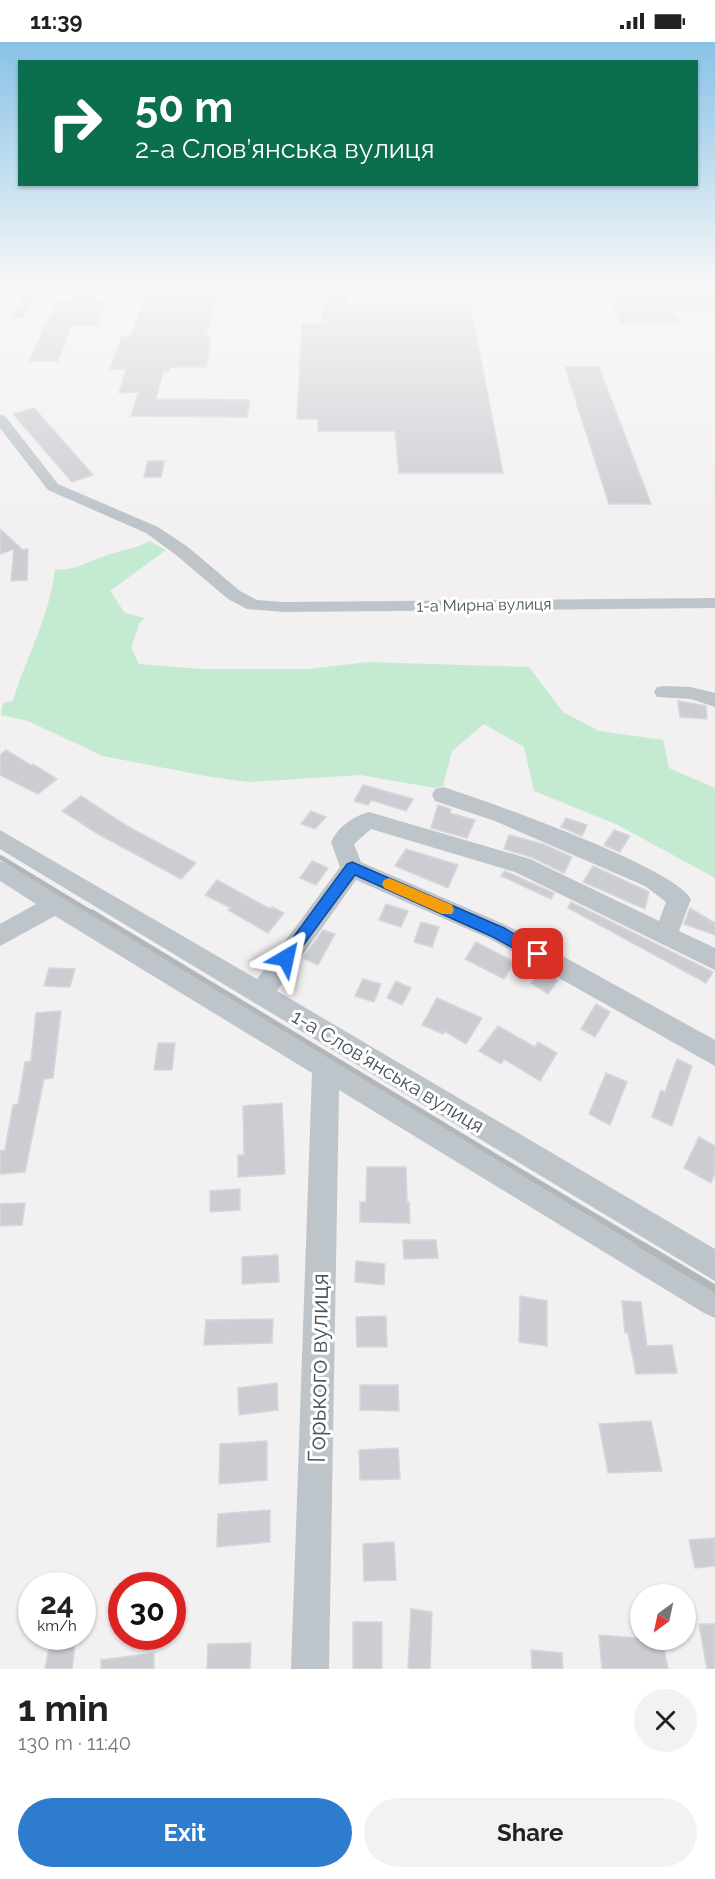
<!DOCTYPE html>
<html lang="en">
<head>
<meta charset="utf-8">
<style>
	:root { --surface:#fff; --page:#f2f2f2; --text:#222; --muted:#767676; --accent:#2e7cce }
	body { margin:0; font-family:Raleway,sans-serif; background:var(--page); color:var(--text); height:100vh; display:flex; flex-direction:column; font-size:22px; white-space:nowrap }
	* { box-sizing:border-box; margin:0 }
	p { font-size:20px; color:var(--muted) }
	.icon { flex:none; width:33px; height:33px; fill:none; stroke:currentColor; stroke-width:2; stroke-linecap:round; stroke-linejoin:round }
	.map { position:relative; height:1627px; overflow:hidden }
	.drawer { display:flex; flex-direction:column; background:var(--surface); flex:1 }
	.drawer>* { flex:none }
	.banner { position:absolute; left:18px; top:18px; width:680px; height:126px; border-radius:0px; box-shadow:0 2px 4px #0004; background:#0b6e4f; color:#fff; overflow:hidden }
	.needle { width:39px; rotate:213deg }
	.fabs { position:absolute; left:630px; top:1542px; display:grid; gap:12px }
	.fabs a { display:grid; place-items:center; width:66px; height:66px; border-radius:50%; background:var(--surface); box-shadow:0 2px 4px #0004; font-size:30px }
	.speed { position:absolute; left:18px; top:1530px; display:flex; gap:12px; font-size:30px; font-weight:700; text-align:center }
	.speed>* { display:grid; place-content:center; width:78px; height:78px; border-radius:50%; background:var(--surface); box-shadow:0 2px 4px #0004; line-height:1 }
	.speed small { font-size:15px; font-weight:400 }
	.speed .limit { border:9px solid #d22; background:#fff; color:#111 }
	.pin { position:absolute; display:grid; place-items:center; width:51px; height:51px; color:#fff; margin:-26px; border-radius:12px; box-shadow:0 3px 9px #0006 }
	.me { position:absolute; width:66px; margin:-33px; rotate:36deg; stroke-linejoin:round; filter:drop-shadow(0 0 4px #0008) }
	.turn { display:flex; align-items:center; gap:21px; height:126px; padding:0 18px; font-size:27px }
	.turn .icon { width:78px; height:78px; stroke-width:2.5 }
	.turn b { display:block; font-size:42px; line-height:51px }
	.round { display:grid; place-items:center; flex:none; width:63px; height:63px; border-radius:32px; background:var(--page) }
	.summary { display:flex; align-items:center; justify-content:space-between; height:102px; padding:0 18px }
	h1 { font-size:36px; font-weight:700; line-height:45px }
	.primary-button { display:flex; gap:12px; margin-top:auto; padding:12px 18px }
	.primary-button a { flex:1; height:69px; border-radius:36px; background:var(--accent); color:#fff; font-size:24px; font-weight:700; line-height:69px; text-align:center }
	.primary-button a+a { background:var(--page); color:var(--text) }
	.status { display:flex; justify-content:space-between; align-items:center; height:42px; padding:0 30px; background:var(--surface); direction:ltr }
	.status svg { height:16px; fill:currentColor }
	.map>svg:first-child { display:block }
</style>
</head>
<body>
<div class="status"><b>11:39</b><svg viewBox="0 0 49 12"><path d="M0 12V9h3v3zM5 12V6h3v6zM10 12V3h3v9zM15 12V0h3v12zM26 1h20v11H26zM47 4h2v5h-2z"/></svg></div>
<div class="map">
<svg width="715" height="1627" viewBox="0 0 715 1627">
	<rect width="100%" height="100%" fill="#f2f0f0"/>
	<path fill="#c4ead1" d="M150 499 166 508 110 549 125 571 144 576 139 582 131 606 139 622 202 627H308L368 620 529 625 563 670 599 689 663 698 669 726 715 746V836L618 783 534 749 524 705 484 682 452 709 443 744 435 746 360 733 248 740 211 735 103 714 28 679 1 673 3 661 13 659C26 615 50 574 55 527 73 530 88 519 105 514 120 508 136 507 150 499Z"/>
	<path fill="#cbcdd2" stroke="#d5d7db" stroke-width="1.5" d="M77 244H95L91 256H109L97 283H72L58 319H29L58 256H72Z
		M149 244H165L162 251H217L206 295H211L206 325H170L169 330H163L156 357 250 358 247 375 131 374 139 350 119 351 126 327H110L122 294H131Z
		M323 244H349L348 262H470L503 431H399L395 389H318V377H297L302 281H322Z
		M605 244H715V269H674L680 281H621Z
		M565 325H599L651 462H609Z
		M34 366 93 433 72 440 13 372Z
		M148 419H164L161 435H144Z
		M0 487 23 508 28 507 27 538 11 539 14 507 0 512Z
		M678 659 706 664 707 677 680 675Z
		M6 708 32 724 33 722 57 737 38 752 0 733V713Z
		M363 743 367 744 413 757 406 769 371 758 368 763 354 759Z
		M81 754 127 784 196 821 181 837 98 792 62 769Z
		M438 763 451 767 450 771 475 778 467 796 431 786Z
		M311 769 326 775 315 787 301 782Z
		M566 776 587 783 582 794 561 785Z
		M614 788 630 794 620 810 604 803Z
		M509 793 543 802 572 815 564 831 531 815 504 807Z
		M406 807 458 823 448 846 395 824Z
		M312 819 328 826 316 843 300 836Z
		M593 824 649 850 645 867 583 840Z
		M505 829 554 851 551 857 501 834Z
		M217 838 270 867 272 865 284 871 268 891 228 868 231 866 205 853Z
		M571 860 713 930 706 941 568 866Z
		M386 862 408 869 401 885 379 878Z
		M690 866 715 881V893L684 882Z
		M421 880 439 885 432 905 414 900Z
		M323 888 335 892 318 923 303 916Z
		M476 900 514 920 504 937 465 917Z
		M49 926 75 927 70 945 44 944Z
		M540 928 558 938 548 952 531 941Z
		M363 937 381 942 374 960 355 954Z
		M396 939 411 946 402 963 387 956Z
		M437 956 482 976 466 1002 444 989 443 992 422 983Z
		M596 962 610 970 595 995 581 987Z
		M61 969 53 1036 44 1037 25 1130 0 1132V1109L5 1108 13 1063 18 1062 25 1020 31 1019 36 971Z
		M498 984 535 1005 538 1000 557 1011 540 1039 504 1017 501 1022 479 1009Z
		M158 1001H175L172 1028H154Z
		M677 1017 692 1024 672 1084 652 1075 661 1048 665 1050Z
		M606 1031 627 1040 610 1083 589 1072Z
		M282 1061 285 1132 238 1135V1113H244L243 1064Z
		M699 1095 715 1104V1131L711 1141 684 1126Z
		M367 1125H406L407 1160H409L410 1181 360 1180V1160H366Z
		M240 1147V1168L210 1170V1149Z
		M25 1161 22 1183 0 1184V1162Z
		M403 1198H436L438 1216 404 1217Z
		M278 1213 279 1240 242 1242V1215Z
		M356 1219 385 1222 384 1243 355 1240Z
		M520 1254 547 1259V1304L519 1300Z
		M622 1259 641 1260 647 1304 672 1303 677 1331 636 1332 628 1291H625Z
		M386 1274 387 1305H357L356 1275Z
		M273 1277 272 1301 204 1303 206 1278Z
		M277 1341 278 1368 239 1373 238 1346Z
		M360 1343H398L399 1369 360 1368Z
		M651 1379 662 1429 608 1431 599 1382Z
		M267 1399V1438L219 1442 220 1402Z
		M398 1406 400 1437 360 1438 359 1408Z
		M270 1468V1500L217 1505 218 1472Z
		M715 1496V1524L695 1526 689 1498Z
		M394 1500 396 1538 364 1539 363 1502Z
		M411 1567 432 1570 430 1627H408Z
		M353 1580H382V1627H353Z
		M699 1582H715V1627H707Z
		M599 1593 662 1598 668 1627H602Z
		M51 1594H76L72 1627H45Z
		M251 1601 250 1627H207L208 1602Z
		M531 1608 562 1611 563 1627H532Z
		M154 1611V1627H101V1618Z"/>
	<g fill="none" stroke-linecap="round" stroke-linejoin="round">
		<path fill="#bdc5cb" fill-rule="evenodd" d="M28 244H40L22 277H14L12 274Z
			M0 373 5 374 58 442 158 485 188 505 240 549 257 558 284 560 715 556V566L284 570 247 567 228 557 176 513 146 491 48 448 0 386Z
			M664 644 691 645 715 651V665L691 657 657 655 654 650 657 645Z
			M443 745C485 758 674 825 691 857L679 889 715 906V928L515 830 371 787 354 802 361 820 506 883 715 998V1024L490 897 356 838 277 949 715 1207V1239L0 807V788L257 937 340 825 331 800C339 784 352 775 369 770L530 817 659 879 666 860 645 844 495 779 435 759 432 753 435 747Z
			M0 819 8 822 715 1242V1276L704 1271 339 1048 329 1627H291L312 1031 55 874 0 904V882L36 862 0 839Z"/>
		<path stroke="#b3b6b9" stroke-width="4.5" d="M0 815 94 872"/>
		<path stroke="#b3b6b9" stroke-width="5" d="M92 870 644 1204"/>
		<path stroke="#b3b6b9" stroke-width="7" d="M642 1203 715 1247"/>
	</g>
	<linearGradient id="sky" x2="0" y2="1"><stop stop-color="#87c2e6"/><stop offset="0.52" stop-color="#f9f8f8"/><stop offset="1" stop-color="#f9f8f8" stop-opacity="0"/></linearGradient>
	<rect width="715" height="472" fill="url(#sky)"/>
	<path fill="#1a73e8" stroke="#114b97" stroke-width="1.5" d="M352 820 504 886 543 908 545 912 543 917 538 919 533 917 493 895 355 833 291 920 286 922 281 920 279 916 281 912 347 822Z"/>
	<path fill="#f59e0b" d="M389 836 452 863 454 868 452 872H442L384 846 382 842 384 838Z"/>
	<g text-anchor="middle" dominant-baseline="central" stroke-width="6" stroke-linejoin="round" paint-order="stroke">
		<g font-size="16" fill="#4a545b" stroke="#fff">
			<text transform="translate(484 563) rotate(-1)">1-а Мирна вулиця</text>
		</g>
		<g font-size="20" fill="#4a545b" stroke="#fff">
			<text transform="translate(388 1029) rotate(31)">1-а Слов’янська вулиця</text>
		</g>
		<g font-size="24" fill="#4a545b" stroke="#fff">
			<text transform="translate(318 1326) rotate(-89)">Горького вулиця</text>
		</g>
	</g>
</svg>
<div class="fabs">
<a><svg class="needle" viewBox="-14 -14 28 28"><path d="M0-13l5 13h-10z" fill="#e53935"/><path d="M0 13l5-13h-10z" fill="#767676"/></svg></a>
</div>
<div class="speed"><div>24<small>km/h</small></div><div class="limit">30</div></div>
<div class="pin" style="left:538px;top:912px;background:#d93025"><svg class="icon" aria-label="arrive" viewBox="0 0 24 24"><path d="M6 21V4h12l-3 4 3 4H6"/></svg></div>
<svg class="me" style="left:286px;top:916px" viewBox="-20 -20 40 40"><path d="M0-17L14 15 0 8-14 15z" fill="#1a73e8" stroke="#fff" stroke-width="4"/></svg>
<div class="banner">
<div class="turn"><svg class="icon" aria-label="right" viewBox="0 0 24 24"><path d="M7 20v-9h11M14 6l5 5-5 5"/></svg><div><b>50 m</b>2-а Слов’янська вулиця</div></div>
</div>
</div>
<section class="drawer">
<div class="summary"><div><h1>1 min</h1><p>130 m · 11:40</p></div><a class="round"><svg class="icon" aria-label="close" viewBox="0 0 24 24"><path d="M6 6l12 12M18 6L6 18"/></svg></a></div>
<div class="primary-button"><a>Exit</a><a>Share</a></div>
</section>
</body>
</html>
